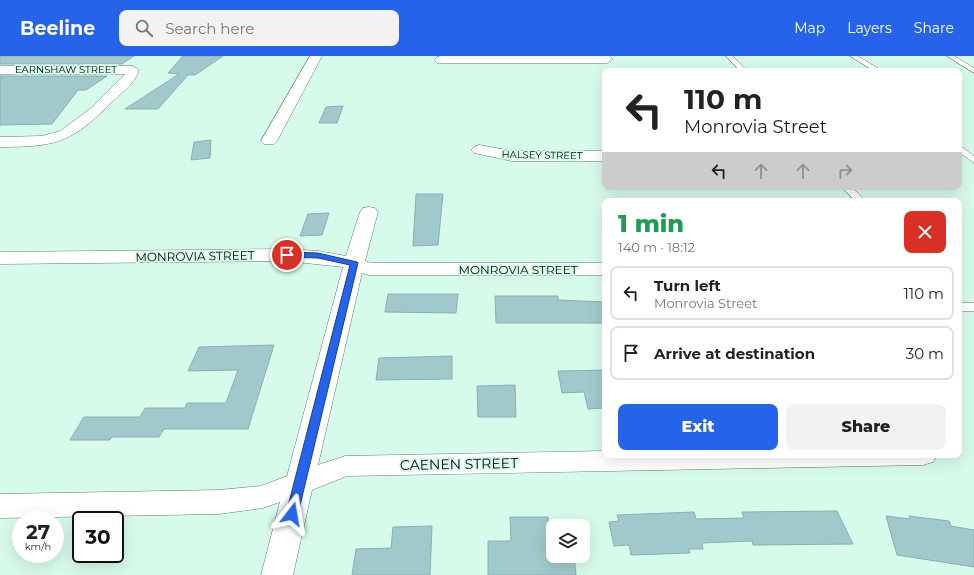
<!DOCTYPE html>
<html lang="en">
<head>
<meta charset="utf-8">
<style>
	:root { --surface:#fff; --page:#f2f2f2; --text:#222; --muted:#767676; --line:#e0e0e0; --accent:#2563eb }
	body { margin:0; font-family:Montserrat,sans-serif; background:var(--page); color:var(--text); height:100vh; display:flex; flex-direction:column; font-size:15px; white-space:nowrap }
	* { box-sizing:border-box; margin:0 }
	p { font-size:13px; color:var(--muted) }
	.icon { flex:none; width:22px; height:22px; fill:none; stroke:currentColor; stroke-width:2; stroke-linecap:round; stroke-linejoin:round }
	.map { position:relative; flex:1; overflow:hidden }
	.drawer { position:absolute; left:602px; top:142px; width:360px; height:260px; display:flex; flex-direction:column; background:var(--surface); border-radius:8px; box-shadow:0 4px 16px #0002 }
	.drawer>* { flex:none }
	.banner { position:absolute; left:602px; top:12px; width:360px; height:122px; border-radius:8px; box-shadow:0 4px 16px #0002; background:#fff; color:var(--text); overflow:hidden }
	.fabs { position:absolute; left:546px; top:463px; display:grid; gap:8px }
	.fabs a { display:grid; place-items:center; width:44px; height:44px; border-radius:8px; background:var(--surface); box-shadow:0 4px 16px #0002; font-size:20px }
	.speed { position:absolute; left:12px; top:455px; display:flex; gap:8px; font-size:20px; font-weight:700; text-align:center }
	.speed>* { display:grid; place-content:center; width:52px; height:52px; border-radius:50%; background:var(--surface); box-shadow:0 4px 16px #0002; line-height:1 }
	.speed small { font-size:10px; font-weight:400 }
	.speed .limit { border:2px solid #111; border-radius:6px; background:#fff; color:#111 }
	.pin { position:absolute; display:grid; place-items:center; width:34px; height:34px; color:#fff; margin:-17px; border:2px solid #fff; border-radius:50%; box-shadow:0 1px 4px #0007 }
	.me { position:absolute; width:44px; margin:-22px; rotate:14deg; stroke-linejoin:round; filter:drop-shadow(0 0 3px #0008) }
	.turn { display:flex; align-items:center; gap:14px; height:84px; padding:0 16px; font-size:18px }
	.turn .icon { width:52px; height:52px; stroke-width:2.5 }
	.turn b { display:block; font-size:28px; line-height:34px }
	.lanes { display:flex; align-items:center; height:38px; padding:0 16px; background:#0003; justify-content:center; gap:20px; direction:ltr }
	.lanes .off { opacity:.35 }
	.round { display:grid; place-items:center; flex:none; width:42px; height:42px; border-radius:8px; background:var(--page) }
	.head { display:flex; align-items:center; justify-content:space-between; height:68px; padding:0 16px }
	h1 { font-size:24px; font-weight:800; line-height:30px; color:#1e9e55 }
	.primary-button { display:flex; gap:8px; margin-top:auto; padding:8px 16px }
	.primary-button a { flex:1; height:46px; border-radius:8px; background:var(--accent); color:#fff; font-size:16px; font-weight:800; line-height:46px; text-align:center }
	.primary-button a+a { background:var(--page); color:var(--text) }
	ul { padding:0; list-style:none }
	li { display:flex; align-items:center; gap:12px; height:54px; margin:0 8px 6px; padding:0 8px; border:2px solid var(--line); border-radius:8px }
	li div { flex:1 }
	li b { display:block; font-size:15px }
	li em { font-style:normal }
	header { display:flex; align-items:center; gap:24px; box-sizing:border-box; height:56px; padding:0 20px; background:var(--accent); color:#fff }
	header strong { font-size:19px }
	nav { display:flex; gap:22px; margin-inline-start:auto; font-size:14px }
	.search { width:280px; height:36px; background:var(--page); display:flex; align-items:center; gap:10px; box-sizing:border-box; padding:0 14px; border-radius:8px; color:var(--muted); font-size:15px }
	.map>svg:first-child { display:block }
</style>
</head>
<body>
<header>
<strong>Beeline</strong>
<div class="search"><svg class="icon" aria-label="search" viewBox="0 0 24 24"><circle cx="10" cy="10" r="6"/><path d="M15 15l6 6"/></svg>Search here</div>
<nav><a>Map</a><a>Layers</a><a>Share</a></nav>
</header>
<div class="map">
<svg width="974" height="519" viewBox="0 0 974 519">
	<rect width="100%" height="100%" fill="#d7fbeb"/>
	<path fill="#a1c9cb" stroke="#88b0b1" d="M0 0H134L122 8H0Z
		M183 0H223L195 19H188L158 53H125L179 18 168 17Z
		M0 20H107L86 34H78L52 68 0 69Z
		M343 50 337 67H319L326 51Z
		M211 84 210 102 191 104 194 86Z
		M416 138H443L438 189 413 190Z
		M329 157 322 179 300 180 308 158Z
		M388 238H458L456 257 385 256Z
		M495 240H558V244L605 246V267H496Z
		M274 289 248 373H164L159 381H112L110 384H70L84 361H140L145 352H185L187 347H226L238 314 188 315 199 291Z
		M452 300V323L376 324 379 302Z
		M605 314V352L588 353 584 336 562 337 558 315Z
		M515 329 516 361H478L477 330Z
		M837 455 853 488 753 489 752 485 702 487 703 493H689L690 497 631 499 629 489 614 490 609 466 619 465 617 459 694 456 696 463 744 462 742 456Z
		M886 460 910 463 909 460 949 465 951 470 974 474V511L897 499Z
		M510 461H548L551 486H553V500H574L576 519H488V485H511Z
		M432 470 430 519H352L356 493 391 492 393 471Z"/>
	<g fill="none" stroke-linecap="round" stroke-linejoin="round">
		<g stroke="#5b7c6f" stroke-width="1">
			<path id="service" d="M726 0H733L747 15H740Z
				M850 0H858L882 15H874Z
				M947 0H954L974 12V17Z
				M959 89 974 100V107L959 96Z
				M842 131H852L865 145H855Z
				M959 247H974V255H959Z"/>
		</g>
		<g stroke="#5b7c6f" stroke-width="1">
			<path id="minor" d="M310 0H322L277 85 274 88H264L261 85Z
				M441 0H609L613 3 607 7H437L435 4 437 1Z
				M0 10H133L139 14C135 27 124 35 114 44 72 86 59 91 0 91V81L42 80 60 75 90 53 125 18H0Z
				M479 89 512 95H605V105H512L474 97 471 94 474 91Z
				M369 151 375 152 378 156 365 205 371 207H605V219H369L362 217 318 409 345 400 605 395V399H937L933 406 923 409 347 420 312 434 293 519H261L280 446 263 452 219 458 0 462V438L219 434 261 430 287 420 343 211 287 205 0 208V196L287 193 319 195 346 200 360 156 363 152Z"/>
		</g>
		<use href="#service" fill="#fff" fill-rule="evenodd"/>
		<use href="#minor" fill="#fff" fill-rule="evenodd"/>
	</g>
	<path fill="#2563eb" stroke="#184099" d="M287 196 318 197 357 206 358 207 298 458 296 461 292 463 288 461 286 458 350 209 318 202 284 201V197Z"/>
	<g text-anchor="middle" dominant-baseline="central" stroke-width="3.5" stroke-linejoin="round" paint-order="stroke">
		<g font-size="10" fill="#04100b" stroke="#d7fbeb">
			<text x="66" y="13">EARNSHAW STREET</text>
			<text transform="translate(542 99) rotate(1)">HALSEY STREET</text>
		</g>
		<g font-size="12" fill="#04100b" stroke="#d7fbeb">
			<text transform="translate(195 200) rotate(-1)">MONROVIA STREET</text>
			<text x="518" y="213">MONROVIA STREET</text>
		</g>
		<g font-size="14" fill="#04100b" stroke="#d7fbeb">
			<text transform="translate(459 408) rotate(-1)">CAENEN STREET</text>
		</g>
	</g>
</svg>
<div class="fabs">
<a><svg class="icon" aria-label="layers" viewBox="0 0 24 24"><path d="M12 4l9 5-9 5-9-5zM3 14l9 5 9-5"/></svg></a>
</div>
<div class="speed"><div>27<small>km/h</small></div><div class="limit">30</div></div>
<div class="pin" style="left:287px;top:199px;background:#d93025"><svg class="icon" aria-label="arrive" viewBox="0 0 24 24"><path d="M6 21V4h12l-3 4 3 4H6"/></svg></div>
<svg class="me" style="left:292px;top:458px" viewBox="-20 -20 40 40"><path d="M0-17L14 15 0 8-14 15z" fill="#2563eb" stroke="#fff" stroke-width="4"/></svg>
<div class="banner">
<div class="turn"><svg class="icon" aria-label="left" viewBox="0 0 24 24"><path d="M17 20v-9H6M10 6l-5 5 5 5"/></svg><div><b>110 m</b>Monrovia Street</div></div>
<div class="lanes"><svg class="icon" aria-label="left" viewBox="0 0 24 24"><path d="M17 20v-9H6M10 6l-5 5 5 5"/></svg><svg class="icon off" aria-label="ahead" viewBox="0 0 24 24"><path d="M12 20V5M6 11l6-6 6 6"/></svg><svg class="icon off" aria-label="ahead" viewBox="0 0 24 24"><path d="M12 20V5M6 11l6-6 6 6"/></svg><svg class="icon off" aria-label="right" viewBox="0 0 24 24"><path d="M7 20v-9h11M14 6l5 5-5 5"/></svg></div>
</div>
<section class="drawer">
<div class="head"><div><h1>1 min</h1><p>140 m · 18:12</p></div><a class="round" style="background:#d93025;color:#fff"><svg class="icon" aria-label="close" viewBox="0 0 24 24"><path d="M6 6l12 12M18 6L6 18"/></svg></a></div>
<ul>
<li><svg class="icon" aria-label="left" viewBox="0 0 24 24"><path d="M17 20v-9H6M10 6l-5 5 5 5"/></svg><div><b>Turn left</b><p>Monrovia Street</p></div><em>110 m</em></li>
<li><svg class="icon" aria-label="arrive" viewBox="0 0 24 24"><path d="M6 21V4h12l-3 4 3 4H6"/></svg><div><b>Arrive at destination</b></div><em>30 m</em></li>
</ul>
<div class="primary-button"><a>Exit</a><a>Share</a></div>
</section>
</div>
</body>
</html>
